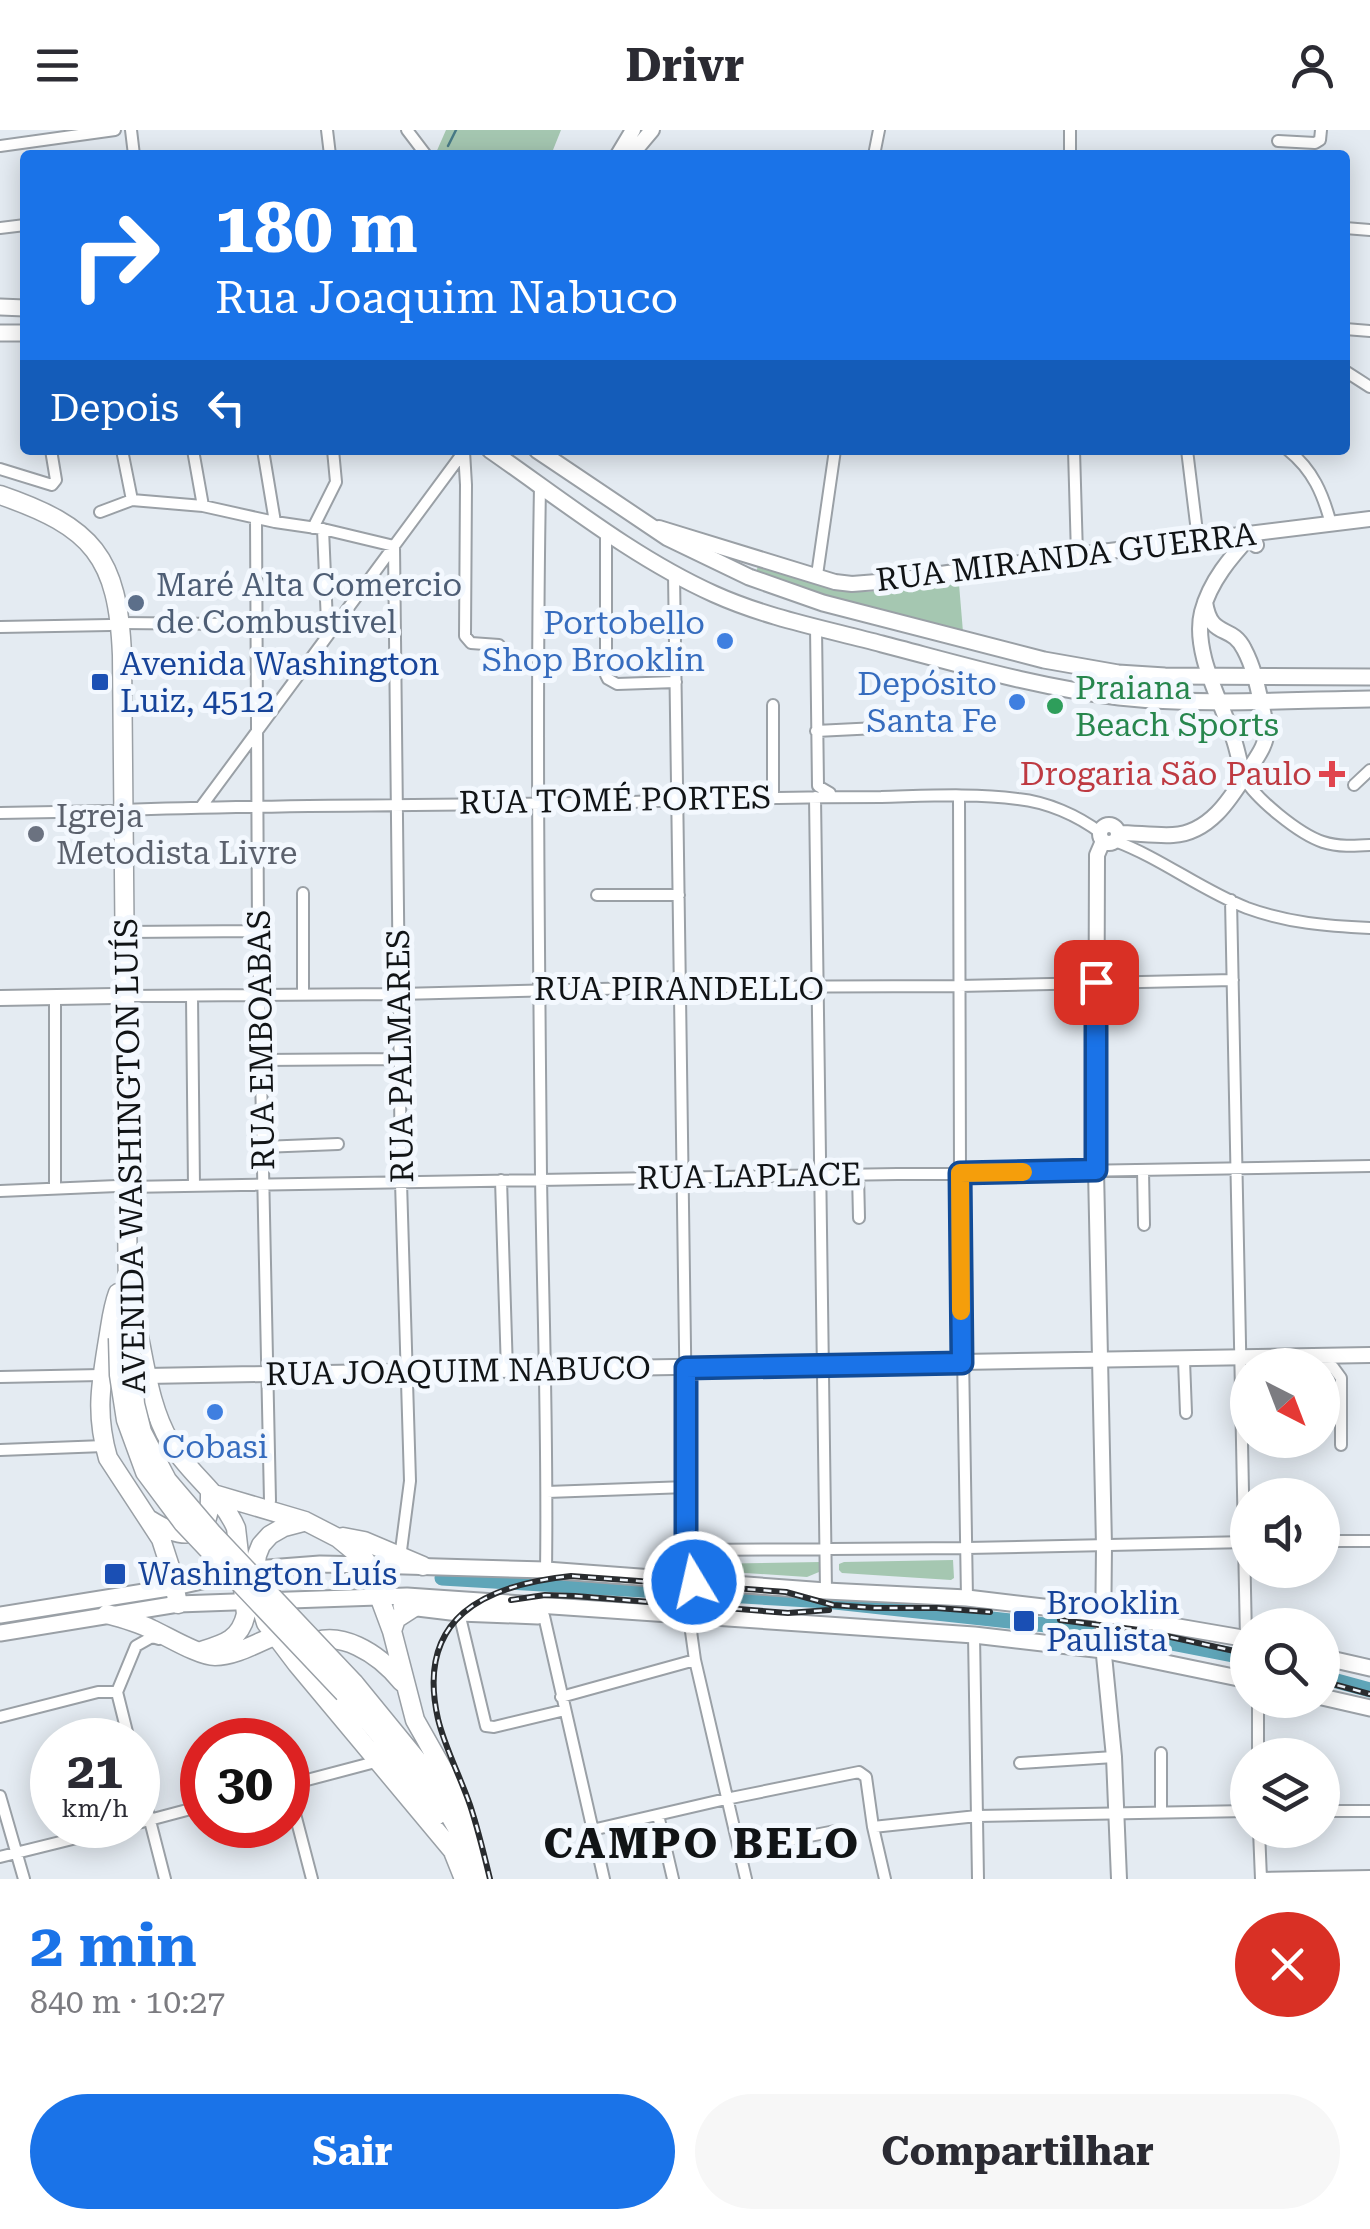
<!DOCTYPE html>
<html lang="pt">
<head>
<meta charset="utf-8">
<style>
	:root { --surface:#fff; --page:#f7f7f7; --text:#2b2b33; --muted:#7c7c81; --accent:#1a73e8 }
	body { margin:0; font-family:"Roboto Serif",serif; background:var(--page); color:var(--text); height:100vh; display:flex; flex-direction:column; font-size:38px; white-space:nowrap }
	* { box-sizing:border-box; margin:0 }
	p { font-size:32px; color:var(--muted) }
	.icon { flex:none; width:55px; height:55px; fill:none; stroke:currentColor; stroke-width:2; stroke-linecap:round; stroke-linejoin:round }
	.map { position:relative; height:1749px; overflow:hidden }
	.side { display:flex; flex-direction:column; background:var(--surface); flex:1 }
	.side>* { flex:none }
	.hud { position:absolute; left:20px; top:20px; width:1330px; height:305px; border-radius:10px; box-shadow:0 5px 25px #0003; background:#1a73e8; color:#fff; overflow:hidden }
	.needle { width:65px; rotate:138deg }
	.tools { position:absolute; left:1230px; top:1218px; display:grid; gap:20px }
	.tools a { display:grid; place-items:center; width:110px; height:110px; border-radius:50%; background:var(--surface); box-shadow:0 5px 25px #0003; font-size:50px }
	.speed { position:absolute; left:30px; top:1588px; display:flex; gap:20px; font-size:50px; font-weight:700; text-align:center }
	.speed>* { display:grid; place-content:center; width:130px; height:130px; border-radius:50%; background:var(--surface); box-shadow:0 5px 25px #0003; line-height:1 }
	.speed small { font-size:25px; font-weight:400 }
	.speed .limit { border:15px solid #d22; background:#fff; color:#111 }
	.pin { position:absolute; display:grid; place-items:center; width:85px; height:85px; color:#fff; margin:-42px; border-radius:20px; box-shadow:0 5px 15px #0006 }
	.me { position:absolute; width:110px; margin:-55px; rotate:351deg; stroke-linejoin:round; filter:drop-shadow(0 0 8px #0008) }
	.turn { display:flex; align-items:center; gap:35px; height:210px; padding:0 30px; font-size:45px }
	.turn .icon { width:130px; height:130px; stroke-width:2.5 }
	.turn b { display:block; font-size:70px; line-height:85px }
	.then { display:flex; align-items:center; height:95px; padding:0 30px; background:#0003; gap:20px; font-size:38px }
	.round { display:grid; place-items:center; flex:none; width:105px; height:105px; border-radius:52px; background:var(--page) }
	.summary { display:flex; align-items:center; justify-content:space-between; height:170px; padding:0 30px }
	h1 { font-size:60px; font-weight:700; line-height:75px; color:var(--accent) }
	.button { display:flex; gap:20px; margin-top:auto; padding:20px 30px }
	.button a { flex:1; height:115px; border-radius:60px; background:var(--accent); color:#fff; font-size:40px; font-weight:700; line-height:115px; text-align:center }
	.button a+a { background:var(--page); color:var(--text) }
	header { display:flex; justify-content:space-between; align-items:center; height:130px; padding:0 30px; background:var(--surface); font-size:45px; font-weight:700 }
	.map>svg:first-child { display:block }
</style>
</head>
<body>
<header><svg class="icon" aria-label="menu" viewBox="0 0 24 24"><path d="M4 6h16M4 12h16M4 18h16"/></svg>Drivr<svg class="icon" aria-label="person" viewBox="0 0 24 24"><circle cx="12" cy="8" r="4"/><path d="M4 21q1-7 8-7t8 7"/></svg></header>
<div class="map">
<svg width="1370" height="1749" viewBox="0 0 1370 1749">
	<rect width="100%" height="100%" fill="#e4ebf2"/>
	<path fill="#a5c7b1" d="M446 0H561L551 25H435Z
		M759 432 837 457 863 462 959 454 963 502 859 475 756 443Z
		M953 1430 954 1448 951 1450 842 1443 839 1440V1434L844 1432Z
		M820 1432 819 1442 807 1447 731 1442 700 1434Z"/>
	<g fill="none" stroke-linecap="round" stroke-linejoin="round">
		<path stroke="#487a87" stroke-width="2.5" d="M448 16 456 0"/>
		<path stroke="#5fa5b8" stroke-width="15" d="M442 1448 826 1471 1120 1503 1248 1528
			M1322 1547 1370 1560"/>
		<g stroke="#9aa0a6" stroke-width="14">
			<path id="street" d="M131 0 134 25
				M327 0 330 25
				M407 0 426 25
				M1070 0V25
				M1278 11 1315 13 1320 10 1321 0
				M0 16 115 0
				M874 25 879 0
				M0 98 25 95
				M1345 98 1370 100
				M1345 199 1370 201
				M1345 241 1370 257
				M122 320 132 370
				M193 320 203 376
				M263 320 275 392
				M1074 320 1077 425
				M1187 320 1198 410
				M1288 320C1313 340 1323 364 1331 394
				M464 321 466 355 465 506 471 513 499 515
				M0 339 52 355 56 350 51 320
				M540 356C536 586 539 816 541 1046 543 1177 548 1309 546 1440
				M100 382 132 370 203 376 275 392 323 399 394 416 401 1052 410 1351 400 1428
				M256 388 258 801 270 1371
				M313 398 336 352 333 320
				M323 399 327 493
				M606 401V545L608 549 617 554 676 552
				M674 444 687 1357 686 1420 678 1451
				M817 445 835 320
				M120 493 336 495
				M0 497 110 495
				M816 497 818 656 830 663
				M773 575V667
				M816 601 877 598
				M1244 648C1256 669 1299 704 1323 712 1338 717 1355 716 1370 715
				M1354 655 1370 640
				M959 666 960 1043 967 1468
				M815 667 826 1461
				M201 677 465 320
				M123 680C292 674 462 676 631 672 714 669 798 667 881 667 926 666 973 663 1018 669 1047 672 1077 685 1101 703
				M0 683 112 681
				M1115 711C1161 728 1201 760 1247 778 1288 793 1327 796 1370 798
				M303 763V864
				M597 765H679
				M1231 770 1246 1509
				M125 802 258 801
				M55 866V1059
				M126 866 399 864 680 857 958 856 1233 850
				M192 866 194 1056
				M261 930 400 929
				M262 1017 338 1014
				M1143 1040 1144 1095
				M858 1044 859 1088
				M501 1050 507 1241
				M127 1057 1370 1036
				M0 1061 117 1056
				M1184 1230 1186 1283
				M1322 1238 1333 1237 1341 1248V1315
				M0 1247 101 1245
				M0 1320 104 1316
				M547 1362 687 1357
				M1322 1411H1370
				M686 1420 967 1418 1248 1412
				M459 1483 486 1596 494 1597 565 1580
				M544 1486 604 1749
				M689 1487 695 1530 746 1749
				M974 1505 978 1749
				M561 1567 695 1530
				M1258 1570V1625
				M0 1587 98 1562H117
				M129 1610 117 1562 136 1516 152 1507 159 1509
				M1020 1633 1114 1627
				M138 1644 165 1749
				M288 1655 379 1631
				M288 1657 312 1749
				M0 1666 24 1749
				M1322 1681H1370
				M1161 1683V1623
				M658 1685 673 1749
				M138 1693 202 1676
				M873 1697 977 1686 1248 1681
				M592 1700 726 1669 859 1642 866 1647 873 1697 885 1749
				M1259 1700 1261 1749
				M739 1720 835 1701
				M0 1727 129 1695
				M1261 1748 1370 1746"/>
		</g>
		<g stroke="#9aa0a6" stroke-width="18">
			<path id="secondary" d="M618 25 633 0
				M631 25 652 0
				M659 398 835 452 852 454 890 451 1077 425 1370 389
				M1244 648C1240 635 1238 622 1234 610 1222 572 1192 522 1202 482 1210 451 1231 427 1252 404L1256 415
				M1100 704a9 9 0 1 1 18 0a9 9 0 1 1-18 0Z
				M1118 703C1136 703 1155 706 1173 705 1210 703 1231 668 1248 641 1257 627 1267 615 1267 598 1260 572 1257 543 1244 519 1231 493 1211 510 1205 472
				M1103 711 1097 725 1096 1040 1104 1416 1103 1515 1114 1627 1119 1749
				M0 868 114 866
				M146 1246 1370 1225"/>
		</g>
		<g stroke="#9aa0a6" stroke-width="19">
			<path id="primary" d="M0 177 25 178
				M0 203H25
				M490 320C562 370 634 428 714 464 767 488 826 499 882 514 959 534 1039 558 1119 567 1202 576 1287 570 1370 569
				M537 320 668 408 749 447 823 473 1044 530 1118 543 1165 546 1370 547
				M401 1476 459 1483 538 1486
				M0 1485 175 1457 255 1439 320 1434 369 1435 546 1440 826 1461 967 1468 1103 1484 1248 1509
				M0 1503 178 1474 407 1466 974 1505 1103 1520 1248 1550
				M1322 1527 1370 1538
				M1322 1567 1370 1578"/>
		</g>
		<g stroke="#9aa0a6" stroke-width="21">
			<path id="highway" d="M0 365C93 397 118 427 122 525L128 1179
				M118 1163C112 1179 111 1193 108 1210 101 1254 95 1283 108 1328L161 1409 171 1440 178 1474
				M132 1178C145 1223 146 1271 170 1312 188 1343 222 1365 236 1398L246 1484C240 1510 224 1514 201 1521
				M210 1363 305 1391 338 1408 366 1431 392 1501 415 1590 454 1659 467 1691 477 1733
				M150 1390C185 1412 211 1410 210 1363
				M303 1392 284 1397 270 1405 261 1415 257 1425 255 1439 259 1470 266 1493 297 1534 453 1721
				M343 1407 364 1411 423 1436
				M107 1484C122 1488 137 1492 151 1499 167 1506 199 1526 215 1526 235 1526 257 1513 274 1506
				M392 1501 396 1489 413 1478
				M304 1517C338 1495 380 1525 402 1552
				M354 1553 421 1635 477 1733 480 1749
				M344 1563C378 1602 411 1640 436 1686
				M450 1714 464 1749"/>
		</g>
		<use href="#street" stroke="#fff" stroke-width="10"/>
		<use href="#secondary" stroke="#fff" stroke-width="14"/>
		<use href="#primary" stroke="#fff" stroke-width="15"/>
		<use href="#highway" stroke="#fff" stroke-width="18"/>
		<g stroke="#292c2f" stroke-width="6">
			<path id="rail" d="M511 1470 545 1465 575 1466 788 1483 829 1480
				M1060 1490 1139 1500 1248 1524
				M1322 1551 1370 1564
				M490 1749C484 1724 478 1699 470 1675 460 1646 445 1618 438 1589 415 1487 485 1455 571 1446L786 1462 833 1475 875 1478H937L990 1482"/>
		</g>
		<use href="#rail" stroke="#f3f8fe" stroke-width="2.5" stroke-dasharray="8" stroke-linecap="butt"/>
		<g stroke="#9aa0a6" stroke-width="21" stroke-linecap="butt">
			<path id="highway-bridge" d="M128 1179 135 1274 142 1302 167 1350 213 1404 354 1553
				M118 1208 119 1245 126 1290 145 1342 183 1393 344 1563"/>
		</g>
		<use href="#highway-bridge" stroke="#fff" stroke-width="18"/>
	</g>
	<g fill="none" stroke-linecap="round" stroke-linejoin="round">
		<g stroke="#114b97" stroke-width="25">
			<path id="route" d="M694 1452 686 1420V1238L962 1233 960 1043 1096 1040V852"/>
		</g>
		<use href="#route" stroke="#1a73e8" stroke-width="18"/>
		<path stroke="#f59e0b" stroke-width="18" d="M961 1181 960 1043 1023 1042"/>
	</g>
	<circle fill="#5c6f8a" stroke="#f3f8fe" stroke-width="4" cx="136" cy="473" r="10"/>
	<g fill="#3f7fe0" stroke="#f3f8fe" stroke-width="4">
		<circle cx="725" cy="511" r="10"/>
		<circle cx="1017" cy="572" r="10"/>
		<circle cx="215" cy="1282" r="10"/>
	</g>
	<g fill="#1a4fb4" stroke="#f3f8fe" stroke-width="4">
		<rect x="90" y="542" width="20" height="20" rx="5"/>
		<rect x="103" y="1432" width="24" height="24" rx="5"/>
		<rect x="1012" y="1479" width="24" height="24" rx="5"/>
	</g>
	<circle fill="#2e9e5b" stroke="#f3f8fe" stroke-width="4" cx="1055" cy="576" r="10"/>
	<path fill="#e0444e" stroke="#f3f8fe" stroke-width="4" d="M1327 629h10v10h10v10h-10v10h-10v-10h-10v-10h10z"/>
	<circle fill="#6b7280" stroke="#f3f8fe" stroke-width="4" cx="36" cy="704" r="10"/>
	<g text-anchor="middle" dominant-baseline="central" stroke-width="10" stroke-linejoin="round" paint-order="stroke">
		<g font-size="32" fill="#111416" stroke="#f3f8fe">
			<text transform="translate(1066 427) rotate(-7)">RUA MIRANDA GUERRA</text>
			<text transform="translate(615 670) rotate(-1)">RUA TOMÉ PORTES</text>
			<text x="679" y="859">RUA PIRANDELLO</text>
			<text transform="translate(261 910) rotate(-91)">RUA EMBOABAS</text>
			<text transform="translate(400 926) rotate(-91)">RUA PALMARES</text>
			<text transform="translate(130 1026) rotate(-91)">AVENIDA WASHINGTON LUÍS</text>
			<text transform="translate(749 1046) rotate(-1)">RUA LAPLACE</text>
			<text transform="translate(458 1241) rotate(-1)">RUA JOAQUIM NABUCO</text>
		</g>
		<g font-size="32" fill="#4e5e75" stroke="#f3f8fe" text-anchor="start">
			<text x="156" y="455">Maré Alta Comercio<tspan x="156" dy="37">de Combustivel</tspan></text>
		</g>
		<g font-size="32" fill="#366cbe" stroke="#f3f8fe" text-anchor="end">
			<text x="705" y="493">Portobello<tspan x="705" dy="37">Shop Brooklin</tspan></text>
			<text x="997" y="554">Depósito<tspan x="997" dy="37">Santa Fe</tspan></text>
			<text x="215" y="1317" text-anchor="middle">Cobasi</text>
		</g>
		<g font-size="32" fill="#164399" stroke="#f3f8fe" text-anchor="start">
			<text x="120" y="534">Avenida Washington<tspan x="120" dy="37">Luiz, 4512</tspan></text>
			<text x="138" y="1444">Washington Luís</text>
			<text x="1046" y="1473">Brooklin<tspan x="1046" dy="37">Paulista</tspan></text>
		</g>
		<g font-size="32" fill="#27864d" stroke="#f3f8fe" text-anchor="start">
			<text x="1075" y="558">Praiana<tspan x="1075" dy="37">Beach Sports</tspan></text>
		</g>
		<g font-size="32" fill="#be3a42" stroke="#f3f8fe" text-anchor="end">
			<text x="1312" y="644">Drogaria São Paulo</text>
		</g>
		<g font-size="32" fill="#5b616d" stroke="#f3f8fe" text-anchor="start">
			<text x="56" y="686">Igreja<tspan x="56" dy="37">Metodista Livre</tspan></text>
		</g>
		<g font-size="42" font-weight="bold" letter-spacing="2.5" fill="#111416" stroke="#f3f8fe">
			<text x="702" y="1713">CAMPO BELO</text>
		</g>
	</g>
</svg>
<div class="tools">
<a><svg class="needle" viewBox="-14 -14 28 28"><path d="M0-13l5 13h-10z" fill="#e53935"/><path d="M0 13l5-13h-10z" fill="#7c7c81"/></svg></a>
<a><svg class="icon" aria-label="sound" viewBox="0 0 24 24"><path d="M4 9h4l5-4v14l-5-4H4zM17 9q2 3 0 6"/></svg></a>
<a><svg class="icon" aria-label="search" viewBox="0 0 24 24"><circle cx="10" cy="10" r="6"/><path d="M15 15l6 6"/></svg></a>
<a><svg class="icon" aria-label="layers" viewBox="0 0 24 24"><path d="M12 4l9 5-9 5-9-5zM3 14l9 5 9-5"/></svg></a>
</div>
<div class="speed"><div>21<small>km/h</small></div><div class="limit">30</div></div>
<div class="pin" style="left:1096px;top:852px;background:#d93025"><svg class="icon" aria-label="arrive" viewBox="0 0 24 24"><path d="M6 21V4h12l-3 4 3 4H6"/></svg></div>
<svg class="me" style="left:694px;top:1452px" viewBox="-20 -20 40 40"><circle r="17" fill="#1a73e8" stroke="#fff" stroke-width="3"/><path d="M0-11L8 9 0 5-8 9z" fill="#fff"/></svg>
<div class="hud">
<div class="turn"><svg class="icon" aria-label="right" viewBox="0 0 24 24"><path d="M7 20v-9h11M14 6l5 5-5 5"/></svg><div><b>180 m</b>Rua Joaquim Nabuco</div></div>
<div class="then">Depois<svg class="icon" aria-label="left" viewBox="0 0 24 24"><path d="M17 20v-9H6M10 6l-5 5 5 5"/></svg></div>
</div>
</div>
<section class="side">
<div class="summary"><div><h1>2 min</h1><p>840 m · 10:27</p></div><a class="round" style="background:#d93025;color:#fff"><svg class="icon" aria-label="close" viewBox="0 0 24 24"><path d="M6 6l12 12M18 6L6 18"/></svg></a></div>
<div class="button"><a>Sair</a><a>Compartilhar</a></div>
</section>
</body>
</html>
